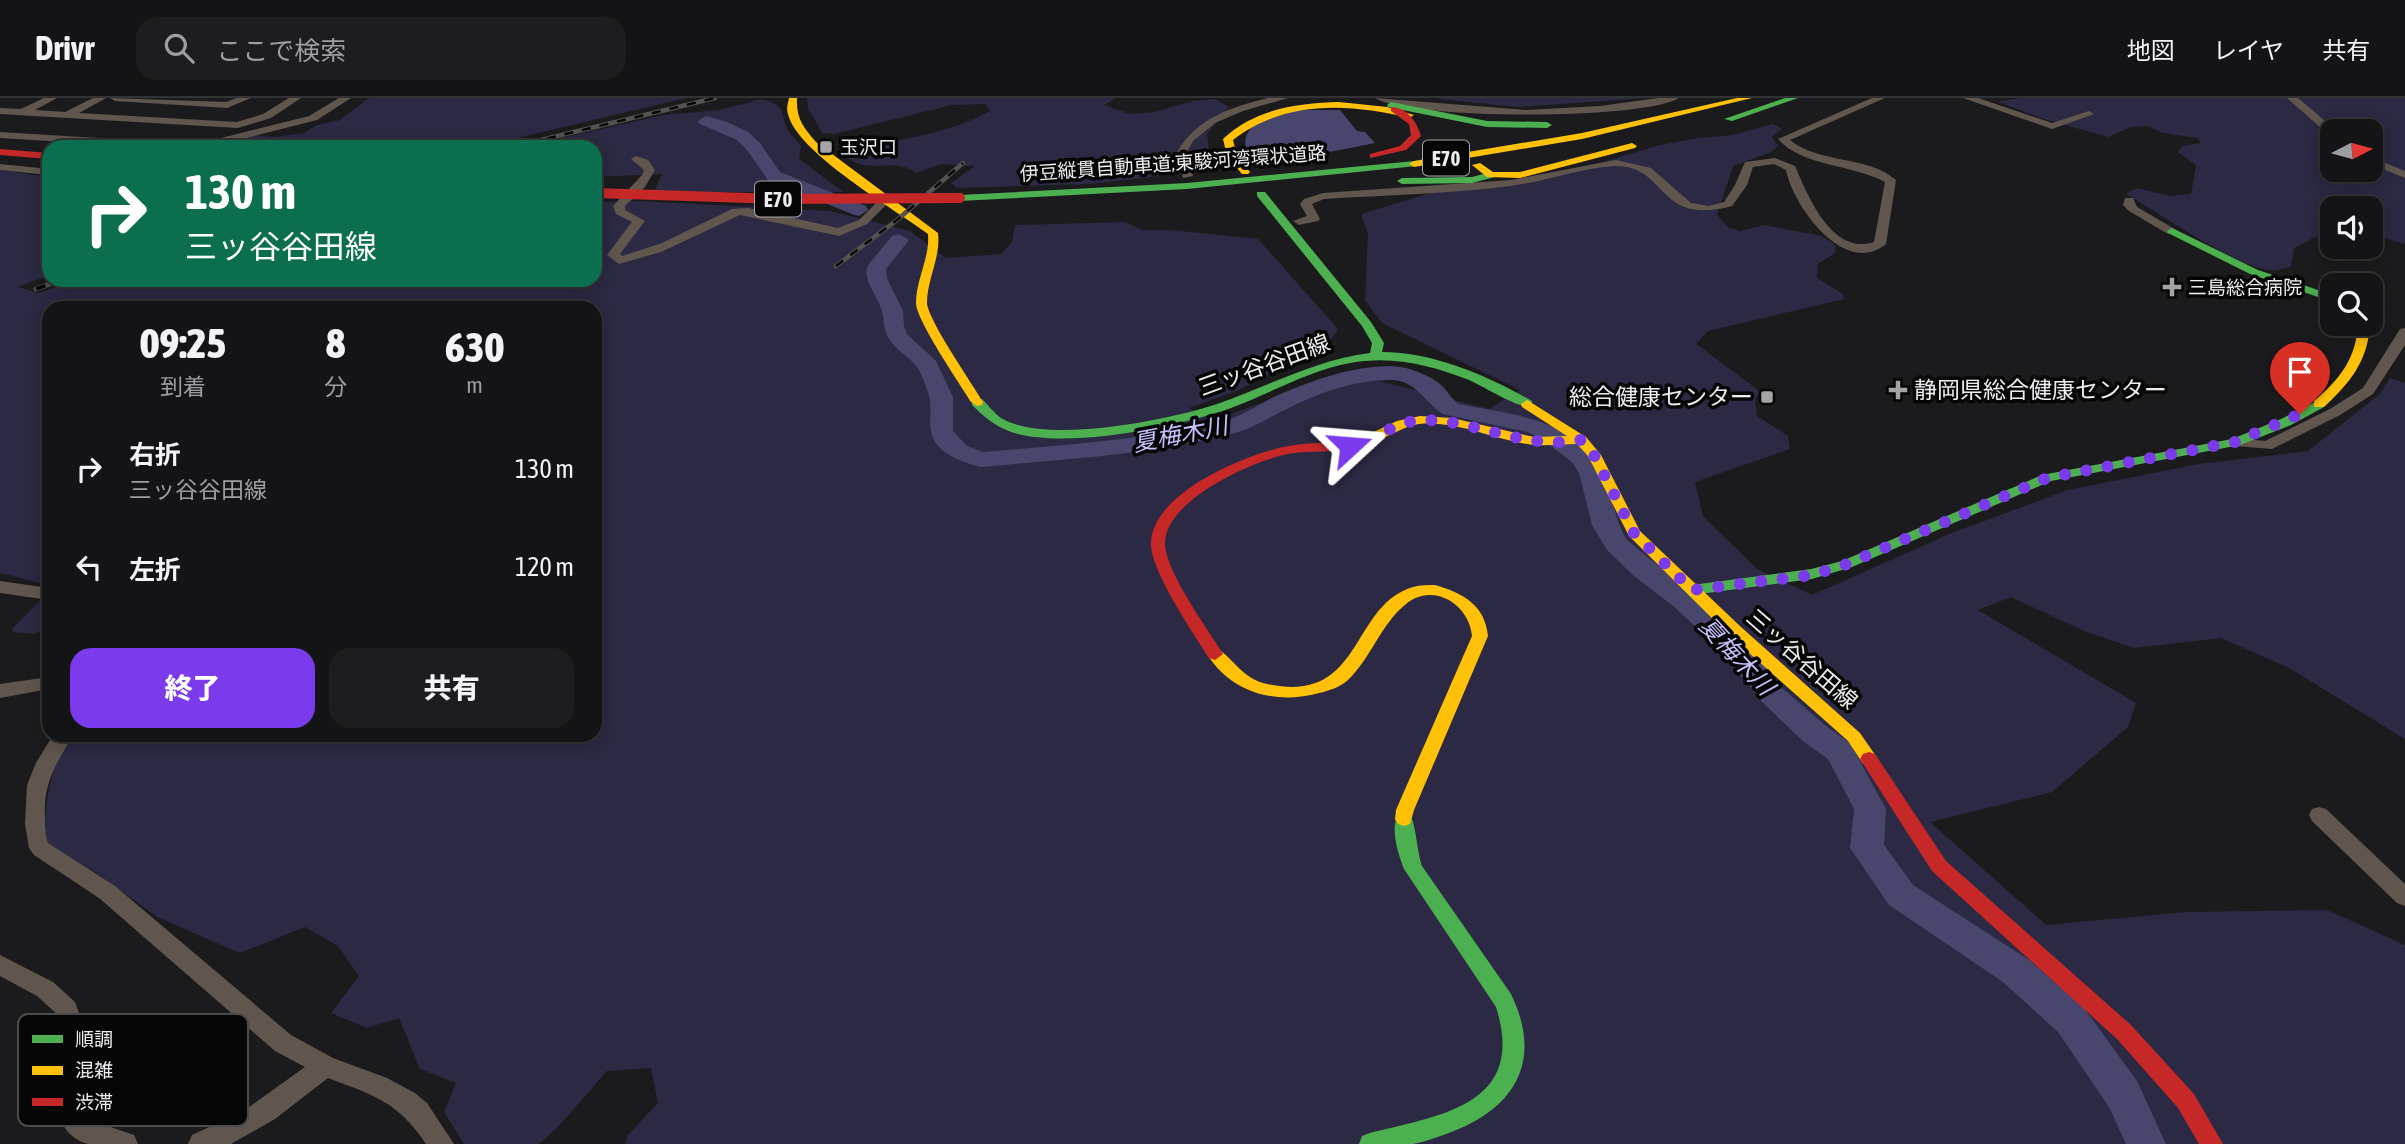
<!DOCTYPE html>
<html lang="ja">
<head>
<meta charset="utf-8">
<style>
	:root { --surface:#141416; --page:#1d1d1f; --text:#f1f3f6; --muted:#9d9ea1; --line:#333335; --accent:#7c3aed }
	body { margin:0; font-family:"Asap Condensed","Noto Sans JP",sans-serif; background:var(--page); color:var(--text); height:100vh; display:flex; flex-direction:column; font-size:26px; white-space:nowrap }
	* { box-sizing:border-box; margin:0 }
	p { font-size:23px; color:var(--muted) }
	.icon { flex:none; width:38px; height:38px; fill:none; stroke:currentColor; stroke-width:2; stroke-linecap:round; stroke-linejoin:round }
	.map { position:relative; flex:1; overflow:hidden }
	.sheet { position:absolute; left:42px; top:203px; width:560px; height:441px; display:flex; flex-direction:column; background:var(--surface); border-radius:21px; box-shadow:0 4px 18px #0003,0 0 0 2px var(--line) }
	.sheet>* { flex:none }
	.banner { position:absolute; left:42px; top:42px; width:560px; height:147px; border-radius:21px; box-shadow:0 4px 18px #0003,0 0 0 2px var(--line); background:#0b6e4f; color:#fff; overflow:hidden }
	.needle { width:46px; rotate:84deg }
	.buttons { position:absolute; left:2320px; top:21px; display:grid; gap:14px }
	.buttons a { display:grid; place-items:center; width:63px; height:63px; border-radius:14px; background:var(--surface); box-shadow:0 4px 18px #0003,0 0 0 2px var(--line); font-size:35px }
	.pin { position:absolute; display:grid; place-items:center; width:60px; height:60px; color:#fff; margin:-72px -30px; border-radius:50% 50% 50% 0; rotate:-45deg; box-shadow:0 0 7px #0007 }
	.pin .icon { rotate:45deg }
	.me { position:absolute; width:77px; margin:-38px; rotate:71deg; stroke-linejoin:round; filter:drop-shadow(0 0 5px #0008) }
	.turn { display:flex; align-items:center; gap:24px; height:147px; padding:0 28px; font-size:32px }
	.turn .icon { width:91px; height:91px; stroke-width:2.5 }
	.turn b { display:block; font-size:49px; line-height:60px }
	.eta { display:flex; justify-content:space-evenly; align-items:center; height:119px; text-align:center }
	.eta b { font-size:42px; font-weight:800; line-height:49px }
	.action { display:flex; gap:14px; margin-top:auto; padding:14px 28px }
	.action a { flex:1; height:80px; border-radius:21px; background:var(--accent); color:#fff; font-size:28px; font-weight:800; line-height:80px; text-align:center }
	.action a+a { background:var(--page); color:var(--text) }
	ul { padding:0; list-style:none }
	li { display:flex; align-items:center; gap:21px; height:98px; padding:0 28px }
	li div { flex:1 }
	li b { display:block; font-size:26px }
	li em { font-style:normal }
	header { display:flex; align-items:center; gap:42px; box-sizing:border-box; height:98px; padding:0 35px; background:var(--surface); border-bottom:2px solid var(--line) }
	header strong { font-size:33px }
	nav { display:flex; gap:38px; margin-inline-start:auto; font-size:24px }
	.search { width:490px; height:63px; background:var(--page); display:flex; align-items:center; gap:18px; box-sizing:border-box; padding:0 24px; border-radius:21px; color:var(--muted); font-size:26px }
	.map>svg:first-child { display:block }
</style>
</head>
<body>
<header>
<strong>Drivr</strong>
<div class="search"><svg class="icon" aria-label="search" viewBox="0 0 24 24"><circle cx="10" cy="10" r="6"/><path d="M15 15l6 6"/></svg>ここで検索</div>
<nav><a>地図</a><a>レイヤ</a><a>共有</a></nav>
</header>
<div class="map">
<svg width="2405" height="1046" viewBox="0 0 2405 1046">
	<rect width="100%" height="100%" fill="#1b1b1e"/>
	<path fill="#2b2943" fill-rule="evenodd" d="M369 0H686L479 49H210L255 37 274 39 304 35 317 27 340 22Z
		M807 0H1116L1104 7 1130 16 1154 14 1193 3 1215 1 1229 9 1207 36 1210 60 1207 73 1089 86 957 90 951 85 975 68 941 66 917 75C893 57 862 81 841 53 860 43 864 48 884 45 919 39 960 30 990 13L985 6 952 7 834 36 822 35 808 10Z
		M1432 0H1647L1517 9Z
		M2018 0H2405V146L2371 136V110H2333V136L2315 139 2294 150 2291 169C2285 170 2276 173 2270 172 2238 170 2157 114 2126 96L2137 90 2170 98 2191 96 2196 67 2178 54 2182 48 2201 45 2197 40 2163 35 2147 28 2131 29 2108 39 2044 21 1998 4ZM2333 33H2371V72H2333Z
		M762 1C790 8 778 16 789 34 792 39 798 43 801 48L799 61 843 94H654L662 76 595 79V49H522L663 17 719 12Z
		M1773 26 1782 31 1772 39 1778 48 1771 54 1733 68 1717 117 1728 129 1740 133 1764 127 1822 138 1835 147V155L1818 166 1817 180 1843 196 1844 201 1708 233 1696 246 1758 292 1759 296 1755 301 1757 318 1788 338 1790 351 1695 384 1703 418 1757 471 1812 497 1949 436 2068 392 2199 366 2308 353 2380 296 2390 280 2405 285V641L2289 570 2221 540 2134 550 2084 533 2011 499 1978 512 2136 605 2128 629 2052 694 1930 724 2046 827 2186 814 2327 812 2405 847V1046H625L628 1037 658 1005 651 970 607 973 557 1030 539 1046H464L444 1014 456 985 420 971 399 920 367 930 331 915 359 878 338 848 305 829 240 855 157 819 96 775 45 744C45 700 49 675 71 637H595V210H49V487L0 475V72L49 79V177L18 189 39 195 76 182H595V104L637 103 830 113 910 133 946 160 1001 156 1012 144 1015 127 1125 124 1143 132H1171L1258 141 1338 231 1328 246 1237 293 1189 310 1213 322 1349 275 1489 311 1520 292 1382 225 1365 202 1368 136 1361 116 1434 94 1527 86 1660 47 1699 40 1733 37Z
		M49 493V530L34 536 13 534 12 531Z"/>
	<path fill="#48466d" d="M1288 12H1340L1357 33 1365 34 1375 45C1350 50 1266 68 1248 56 1236 27 1268 20 1288 12Z"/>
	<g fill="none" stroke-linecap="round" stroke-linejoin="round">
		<path fill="#48466d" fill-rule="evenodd" d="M706 18 727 24 748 34 760 45 780 74 866 108 868 112 859 118 852 116 768 82 747 52 737 42 700 26 698 23Z
			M899 136 909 142 886 171 887 180 903 213 904 228 907 236 936 263 953 299V333L967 348 983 354C1063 347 1143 342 1221 324 1241 319 1256 308 1274 299 1310 283 1351 268 1392 268 1408 269 1428 276 1441 287 1448 293 1450 300 1459 306 1508 316 1580 321 1603 375 1613 397 1614 420 1626 441L1738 535 1781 589 1826 628 1850 645 1886 711 1884 747 1913 787 2029 862 2084 910 2137 983 2166 1046H2126L2109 1009 2058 934 2003 884 1889 807 1850 750 1854 711 1828 661 1804 644 1761 603 1718 549 1672 507 1634 478 1607 452 1592 427 1579 375 1572 364 1540 340 1527 334 1443 316C1425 305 1416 282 1391 282 1356 282 1320 294 1289 310 1267 320 1255 330 1231 336 1150 357 1064 361 981 369 966 365 949 360 938 348 923 330 936 311 927 292 925 285 922 278 919 272 911 260 897 253 889 241 882 231 885 221 881 210 877 197 860 179 869 166L892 138Z"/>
		<path fill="#60564e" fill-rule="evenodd" d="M44 0H57L35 12 65 14 93 0H106L79 15 237 24 263 16 289 0H301L271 20 238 30 0 16V10L21 11Z
			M110 0 226 4 237 0H251L227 10 115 3Z
			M339 0H351L317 22 210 49H145L0 40V34L197 46 309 18Z
			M1268 0H1288L1243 13 1215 25 1193 43 1187 54 1193 78 1183 80 1177 54C1197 20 1231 9 1268 0Z
			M1375 0 1527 12 1600 8 1658 0H1679C1645 22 1409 22 1375 0Z
			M1872 0H1885L1790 42C1819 66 1867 57 1896 82L1886 146C1845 180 1793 108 1786 72L1774 66 1753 69 1747 87 1732 108C1656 129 1668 67 1615 68 1580 70 1545 84 1510 88 1449 96 1386 97 1324 101L1312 106 1320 121 1318 123 1299 127 1293 123 1307 118 1300 106 1304 101 1323 95 1511 82 1616 62 1651 70 1691 105 1709 108 1724 104 1735 87 1745 64 1775 60 1795 68C1808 98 1832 158 1874 144L1885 84C1852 66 1803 69 1778 41Z
			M1963 0H1978L2052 25 2089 13 2094 16 2052 31Z
			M2287 0H2298L2337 33H2333V38L2329 37Z
			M636 58 648 62 655 72 645 89 625 108V112L645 123 620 156 622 158 662 145 732 111 748 110 838 130 859 122 882 99 892 101 867 126 839 138 740 117 661 154 619 166 607 157 632 124 616 116 613 108 642 77 644 72 631 61Z
			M2371 59 2405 73V80L2371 66Z
			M0 66 49 71V77L0 72Z
			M2125 100H2133L2137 109 2178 133 2168 136 2129 113 2123 107Z
			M2405 230V247L2373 296 2340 317 2272 351 2235 348 2228 344 2235 340 2265 343 2330 311 2363 290 2400 231Z
			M0 483 49 490V502L0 495Z
			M49 579V591L0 600V586Z
			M53 637H73C57 665 43 685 45 718 45 727 45 737 48 745L115 788 291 937 333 960 387 980 415 995 427 1005 454 1046H426C397 1003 375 998 328 980L275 1021 231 1046H188L192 1037 242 1014 305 969 275 953 99 800 34 757 29 750 25 726 27 687 36 665Z
			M2319 709 2326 711 2405 786V808L2397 805 2312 723 2309 717 2312 711Z
			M0 857 53 884 75 904 84 929 78 986 81 1010 96 1024 134 1037 138 1046C122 1046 103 1046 88 1046 53 1036 53 996 56 967 58 951 62 934 59 918L37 898 0 878Z"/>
		<path fill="#4caf50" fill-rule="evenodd" d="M1785 0H1798L1732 23 1724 21Z
			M1391 4 1487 23 1547 24 1552 27 1547 30 1487 29 1388 9 1387 7Z
			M1414 63 1417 64V68L1187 91 960 103 955 100 960 97 1187 85Z
			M1491 74 1495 75V79L1472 85 1402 86 1397 83 1402 80 1472 79Z
			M1257 94H1265L1371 224 1384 245 1382 254C1434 254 1488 278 1532 303V309C1519 311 1483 288 1469 282 1431 267 1391 257 1350 265 1308 273 1271 295 1231 310 1178 329 1065 352 1011 334 995 328 984 319 972 307V301H982C988 307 994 315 1001 320 1046 347 1169 322 1217 306 1269 288 1315 262 1370 255L1372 245 1362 228 1257 98Z
			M2172 130 2258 172 2333 197V204L2250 176 2168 135 2167 133Z
			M2319 302 2324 303V309L2291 327 2240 347 2051 383 1852 469 1812 481 1692 497 1684 492 1692 487 1811 471 1842 463 2042 377 2232 341 2281 321Z
			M1404 714 1410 716C1416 727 1417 753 1422 768L1511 896C1544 964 1514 1011 1449 1035 1437 1039 1425 1044 1413 1046 1395 1046 1376 1046 1359 1046L1362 1038 1370 1035C1441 1017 1527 1007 1496 909L1404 771C1398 755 1390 732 1398 716Z"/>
		<path fill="#ffc107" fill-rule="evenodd" d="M789 0H797C796 20 803 29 816 44L938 135C941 159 927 181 927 205 928 222 972 285 983 304L982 307 977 308 971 304C960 286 916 222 916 205 916 181 930 160 928 136 895 111 797 55 788 16 786 11 788 5 789 0Z
			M1737 0H1752L1582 41 1414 69 1409 66 1414 63 1582 35Z
			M1339 4 1387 9 1414 17 1409 20C1349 5 1284 2 1233 42L1237 58 1250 74 1248 76H1242L1227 58 1223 41C1254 11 1298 5 1339 4Z
			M1632 45 1637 48 1635 50 1520 80 1487 79 1472 67 1480 65 1493 74H1520Z
			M2358 226H2370C2368 263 2350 285 2324 309H2314V303C2340 281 2356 261 2358 226Z
			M1527 302 1586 339 1601 357 1640 433 1741 529 1860 635 1878 661 1875 666H1863L1848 643 1729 537 1629 438 1588 358 1577 346C1563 346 1548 348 1534 347 1496 343 1458 322 1419 326 1397 329 1367 354 1348 350L1346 347 1397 323 1420 318 1452 320 1534 339 1567 338 1522 309 1521 306Z
			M1435 487C1463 495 1485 507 1488 538L1414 712 1410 726 1404 728 1398 726 1395 721 1396 712 1472 538C1469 506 1433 484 1406 506 1381 526 1371 560 1348 582 1340 589 1329 593 1319 595 1276 607 1231 595 1207 556L1215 550C1230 555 1241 581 1267 586 1364 607 1349 508 1413 489 1420 487 1428 487 1435 487Z"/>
		<path fill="#c62828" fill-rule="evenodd" d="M1391 9C1407 9 1417 24 1421 38L1406 52 1370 60V56L1400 48 1411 37 1409 26 1391 13Z
			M0 51 49 55V61L0 57Z
			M1353 343 1360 347 1358 350C1335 355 1311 352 1288 356 1252 363 1163 403 1165 447 1167 476 1208 531 1223 556L1215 562 1209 560C1194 536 1150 472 1151 445 1152 396 1242 358 1283 349 1306 344 1330 345 1353 343Z
			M1869 654 1875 656 1946 763 2131 927 2194 996 2223 1046H2199L2178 1010 2117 941 1932 773 1860 661 1863 656Z"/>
		<g stroke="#575251" stroke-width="4.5">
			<path id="rail-far1" d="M512 49 715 0
				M836 168 897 122 963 65"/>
		</g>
		<g stroke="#575251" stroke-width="5">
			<path id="rail" d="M36 191 61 182"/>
		</g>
		<use href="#rail-far1" stroke="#060607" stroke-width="2.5" stroke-dasharray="9" stroke-linecap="butt"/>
		<use href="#rail" stroke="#060607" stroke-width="3.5" stroke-dasharray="10" stroke-linecap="butt"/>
		<path stroke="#c62828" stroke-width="10" d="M595 95 778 101 960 100"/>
	</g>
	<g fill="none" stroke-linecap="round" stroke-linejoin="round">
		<path stroke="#7c3aed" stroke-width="12" stroke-dasharray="0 21.6" d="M1350 348C1374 342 1398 323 1421 322 1464 321 1506 342 1549 344 1559 345 1571 343 1581 342L1594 357 1634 435 1692 492 1812 477 1847 466 2047 380 2235 344 2300 316"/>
	</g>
	<g fill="#a4a4a7" stroke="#060607" stroke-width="2.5">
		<rect x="819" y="42" width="14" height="14" rx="3.5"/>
		<path d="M2168.5 178.5h7v7h7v7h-7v7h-7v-7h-7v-7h7z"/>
		<path d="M1894.5 281.5h7v7h7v7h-7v7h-7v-7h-7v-7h7z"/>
		<rect x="1760" y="292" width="14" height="14" rx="3.5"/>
	</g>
	<g text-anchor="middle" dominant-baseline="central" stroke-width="7" stroke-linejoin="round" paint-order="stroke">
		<g font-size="19" fill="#ededf1" stroke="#060607" text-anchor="start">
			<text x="840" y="49">玉沢口</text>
			<text x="2188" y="189">三島総合病院</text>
		</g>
		<g font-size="19" fill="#ededf1" stroke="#060607">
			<text transform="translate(1173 65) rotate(-4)">伊豆縦貫自動車道;東駿河湾環状道路</text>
		</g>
		<g fill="#060607" stroke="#a8a8ab" stroke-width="2">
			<rect x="1423" y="42.5" width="46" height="35" rx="5"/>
			<rect x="755" y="83.5" width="46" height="35" rx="5"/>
		</g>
		<g font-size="21" font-weight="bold" fill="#ededf1">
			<text x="1446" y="60">E70</text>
			<text x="778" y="101">E70</text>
		</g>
		<g font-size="23" fill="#ededf1" stroke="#060607">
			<text transform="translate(1264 267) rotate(-20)">三ッ谷谷田線</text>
			<text transform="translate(1802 561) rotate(41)">三ッ谷谷田線</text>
		</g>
		<g font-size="23" fill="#ededf1" stroke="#060607" text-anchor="start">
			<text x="1914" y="292">静岡県総合健康センター</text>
			<text x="1753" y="299" text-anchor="end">総合健康センター</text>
		</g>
		<g font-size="24" font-style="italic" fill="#c4c1fc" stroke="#060607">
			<text transform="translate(1180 336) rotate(-11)">夏梅木川</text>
			<text transform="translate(1737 558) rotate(47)">夏梅木川</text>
		</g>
	</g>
	<rect x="18" y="916" width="230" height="112" rx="10" fill="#060607" stroke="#4b4b4d" stroke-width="2"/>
	<rect x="32" y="937" width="31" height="8" fill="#4caf50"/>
	<rect x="32" y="968" width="31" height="9" fill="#ffc107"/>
	<rect x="32" y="1000" width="31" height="8" fill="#c62828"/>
	<g font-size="19" fill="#ededf1">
		<text x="75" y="948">順調</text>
		<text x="75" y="979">混雑</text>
		<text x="75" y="1011">渋滞</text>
	</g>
</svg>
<div class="buttons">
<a><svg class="needle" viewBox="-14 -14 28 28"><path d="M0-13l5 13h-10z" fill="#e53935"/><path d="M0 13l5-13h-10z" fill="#9d9ea1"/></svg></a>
<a><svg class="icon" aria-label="sound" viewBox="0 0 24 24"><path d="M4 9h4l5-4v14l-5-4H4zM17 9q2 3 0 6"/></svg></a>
<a><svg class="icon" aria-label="search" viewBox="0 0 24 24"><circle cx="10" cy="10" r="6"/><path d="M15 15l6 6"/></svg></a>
</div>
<div class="pin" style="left:2300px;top:316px;background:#d93025"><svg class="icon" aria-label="arrive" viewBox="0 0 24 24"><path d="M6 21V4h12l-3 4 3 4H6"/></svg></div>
<svg class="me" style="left:1350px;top:348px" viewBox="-20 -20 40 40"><path d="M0-17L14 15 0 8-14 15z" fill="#7c3aed" stroke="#fff" stroke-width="4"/></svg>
<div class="banner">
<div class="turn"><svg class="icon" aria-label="right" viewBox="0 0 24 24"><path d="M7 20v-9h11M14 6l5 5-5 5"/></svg><div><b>130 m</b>三ッ谷谷田線</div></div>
</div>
<section class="sheet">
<div class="eta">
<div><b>09:25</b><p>到着</p></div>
<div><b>8</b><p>分</p></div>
<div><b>630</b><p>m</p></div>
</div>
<ul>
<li><svg class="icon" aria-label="right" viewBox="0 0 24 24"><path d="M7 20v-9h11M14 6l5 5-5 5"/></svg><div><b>右折</b><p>三ッ谷谷田線</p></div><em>130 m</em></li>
<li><svg class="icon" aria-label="left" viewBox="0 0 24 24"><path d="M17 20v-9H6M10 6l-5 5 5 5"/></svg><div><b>左折</b></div><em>120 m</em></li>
</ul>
<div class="action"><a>終了</a><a>共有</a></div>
</section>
</div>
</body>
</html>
